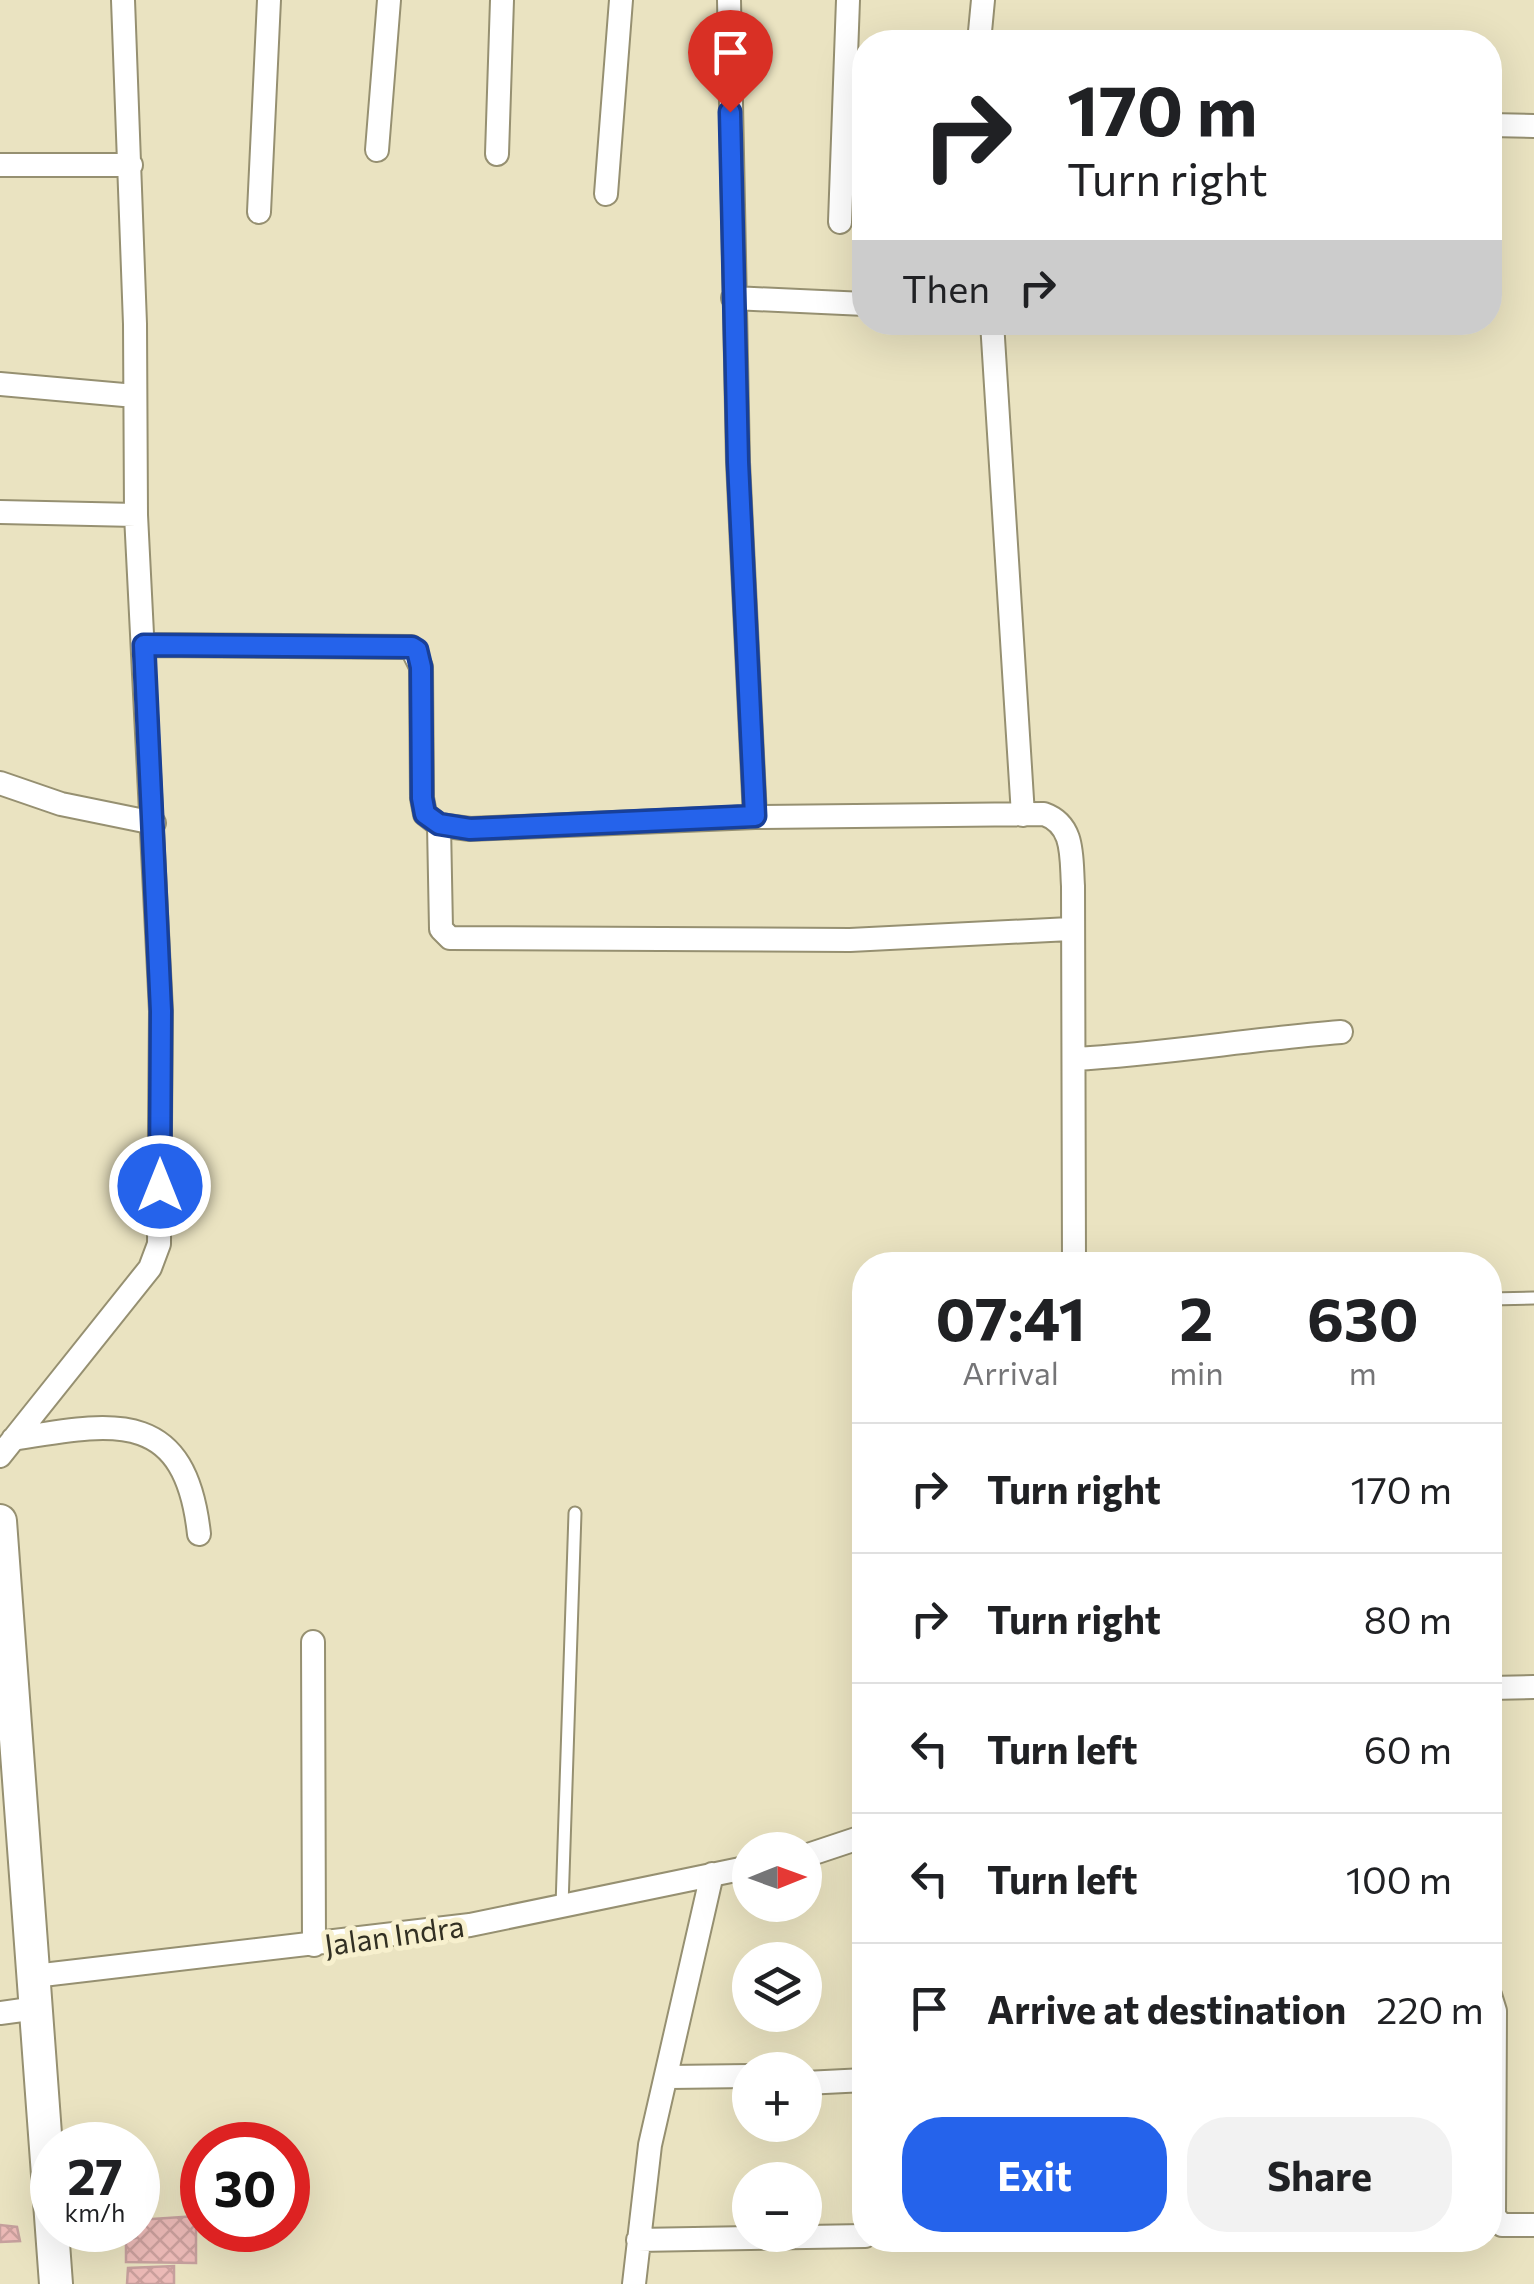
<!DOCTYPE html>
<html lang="en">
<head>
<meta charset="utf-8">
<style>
	:root { --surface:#fff; --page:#f2f2f2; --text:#202124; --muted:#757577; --line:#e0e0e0; --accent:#2563eb }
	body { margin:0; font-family:Commissioner,sans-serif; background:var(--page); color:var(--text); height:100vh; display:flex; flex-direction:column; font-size:38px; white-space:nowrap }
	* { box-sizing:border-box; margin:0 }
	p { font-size:32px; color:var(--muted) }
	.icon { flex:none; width:55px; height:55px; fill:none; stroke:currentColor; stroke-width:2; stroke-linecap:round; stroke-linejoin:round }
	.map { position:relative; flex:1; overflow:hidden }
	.details { position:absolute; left:852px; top:1252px; width:650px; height:1000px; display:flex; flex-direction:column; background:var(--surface); border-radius:40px; box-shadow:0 10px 40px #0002 }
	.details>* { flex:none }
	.hud { position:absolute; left:852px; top:30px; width:650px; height:305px; border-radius:40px; box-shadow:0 10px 40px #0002; background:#fff; color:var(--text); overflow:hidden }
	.needle { width:65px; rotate:89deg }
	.fabs { position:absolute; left:732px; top:1832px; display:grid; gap:20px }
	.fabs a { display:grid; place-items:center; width:90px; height:90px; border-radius:50%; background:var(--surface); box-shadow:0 10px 40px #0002; font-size:50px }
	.speed { position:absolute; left:30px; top:2122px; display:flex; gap:20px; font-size:50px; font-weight:700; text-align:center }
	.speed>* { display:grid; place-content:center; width:130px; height:130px; border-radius:50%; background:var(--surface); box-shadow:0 10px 40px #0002; line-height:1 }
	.speed small { font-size:25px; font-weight:400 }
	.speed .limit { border:15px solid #d22; background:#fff; color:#111 }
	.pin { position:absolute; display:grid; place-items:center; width:85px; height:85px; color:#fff; margin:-102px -42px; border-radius:50% 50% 50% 0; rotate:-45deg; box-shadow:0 0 10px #0007 }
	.pin .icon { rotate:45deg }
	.me { position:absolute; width:110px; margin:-55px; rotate:0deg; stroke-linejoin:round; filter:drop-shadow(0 0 8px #0008) }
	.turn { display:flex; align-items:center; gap:35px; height:210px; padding:0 50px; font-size:45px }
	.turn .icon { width:130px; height:130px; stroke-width:2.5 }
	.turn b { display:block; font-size:70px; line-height:85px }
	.then { display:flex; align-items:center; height:95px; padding:0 50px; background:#0003; gap:20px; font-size:38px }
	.eta { display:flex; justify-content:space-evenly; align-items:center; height:170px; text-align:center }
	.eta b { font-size:60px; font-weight:700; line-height:70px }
	.action { display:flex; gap:20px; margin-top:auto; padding:20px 50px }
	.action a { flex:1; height:115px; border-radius:40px; background:var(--accent); color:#fff; font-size:40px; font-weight:700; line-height:115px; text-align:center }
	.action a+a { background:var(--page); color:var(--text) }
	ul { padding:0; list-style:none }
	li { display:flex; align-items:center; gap:30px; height:130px; padding:0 50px; border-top:2px solid var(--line) }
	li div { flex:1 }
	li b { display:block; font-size:38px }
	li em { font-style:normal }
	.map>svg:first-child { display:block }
</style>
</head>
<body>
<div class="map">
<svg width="1534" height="2284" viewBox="0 0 1534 2284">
	<defs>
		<pattern id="building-cross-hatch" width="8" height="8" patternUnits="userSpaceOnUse" patternTransform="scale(2.5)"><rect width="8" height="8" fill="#ecbab7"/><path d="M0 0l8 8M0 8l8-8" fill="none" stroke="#cba09d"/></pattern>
	</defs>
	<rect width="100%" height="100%" fill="#eae3c1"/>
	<path fill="url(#building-cross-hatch)" stroke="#c6a09d" stroke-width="2.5" d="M196 2216V2263L126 2262V2240L136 2238 138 2220Z
		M0 2225 17 2227 20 2241 0 2242Z
		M174 2266V2284H127L128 2268Z"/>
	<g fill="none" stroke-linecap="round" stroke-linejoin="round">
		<g stroke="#969071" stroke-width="15">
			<path id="lane" d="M1490 1299 1534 1298
				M562 1906 575 1513"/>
		</g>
		<g stroke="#969071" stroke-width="26">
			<path id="street" d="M729 0 738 462 755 817
				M979 42 983 0
				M1490 125 1534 126
				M377 150 389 0
				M497 154 502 0
				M0 165H131
				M606 194 621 0
				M259 212 269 0
				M840 222 848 0
				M733 298 865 304
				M992 322 1023 815
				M0 384 135 396
				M0 512 136 515
				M144 645 411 647 421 667 422 798 425 814 439 825 470 829 755 817 1044 814C1075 825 1071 857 1073 886L1074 1265
				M0 783 61 804 154 823
				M439 825 441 929 450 938 850 940 1070 929
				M1074 1059C1164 1054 1251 1039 1341 1032
				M13 1439C112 1423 185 1406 199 1534
				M0 1456 150 1268 159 1244 161 1011 136 515 135 324 123 0
				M313 1642 314 1945
				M1490 1688 1534 1687
				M805 1856 865 1836
				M34 1976 470 1925 750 1867
				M1490 1995 1495 2011 1494 2216 1502 2225H1534
				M0 2013 37 2008
				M669 2077 750 2076
				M805 2083 865 2080
				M638 2240 865 2236
				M634 2284 650 2145 712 1874"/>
		</g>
		<g stroke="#969071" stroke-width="36">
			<path id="secondary" d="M0 1521 56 2284"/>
		</g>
		<use href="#lane" stroke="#fff" stroke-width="11"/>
		<use href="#street" stroke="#fff" stroke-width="22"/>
		<use href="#secondary" stroke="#fff" stroke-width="32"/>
	</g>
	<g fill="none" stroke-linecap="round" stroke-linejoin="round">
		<g stroke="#184099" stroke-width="25">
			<path id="route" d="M160 1186 161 1011 144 645 412 647 417 650 421 667 422 798 425 814 439 824 470 829 755 816 738 462 730 112"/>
		</g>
		<use href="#route" stroke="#2563eb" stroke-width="18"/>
	</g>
	<g text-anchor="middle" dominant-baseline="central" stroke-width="10" stroke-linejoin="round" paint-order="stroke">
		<g font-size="30" fill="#323023" stroke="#f7f0ce">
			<text transform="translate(394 1934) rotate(-8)">Jalan Indra</text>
		</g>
	</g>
</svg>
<div class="fabs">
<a><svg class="needle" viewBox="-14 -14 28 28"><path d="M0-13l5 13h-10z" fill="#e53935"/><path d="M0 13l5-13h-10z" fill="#757577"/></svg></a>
<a><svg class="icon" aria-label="layers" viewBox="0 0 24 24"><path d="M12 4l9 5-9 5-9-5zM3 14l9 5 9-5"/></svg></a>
<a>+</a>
<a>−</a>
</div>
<div class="speed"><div>27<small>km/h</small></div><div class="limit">30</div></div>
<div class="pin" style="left:730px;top:112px;background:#d93025"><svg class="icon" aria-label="arrive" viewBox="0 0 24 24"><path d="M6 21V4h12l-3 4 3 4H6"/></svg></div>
<svg class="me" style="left:160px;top:1186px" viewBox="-20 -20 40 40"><circle r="17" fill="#2563eb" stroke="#fff" stroke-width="3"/><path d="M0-11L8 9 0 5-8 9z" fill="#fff"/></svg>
<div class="hud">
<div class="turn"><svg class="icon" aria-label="right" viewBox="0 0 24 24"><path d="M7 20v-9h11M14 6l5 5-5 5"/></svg><div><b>170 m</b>Turn right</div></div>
<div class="then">Then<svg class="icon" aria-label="right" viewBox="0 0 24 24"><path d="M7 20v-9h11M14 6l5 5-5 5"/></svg></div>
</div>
<section class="details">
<div class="eta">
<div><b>07:41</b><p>Arrival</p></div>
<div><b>2</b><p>min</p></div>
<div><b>630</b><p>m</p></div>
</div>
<ul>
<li><svg class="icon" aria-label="right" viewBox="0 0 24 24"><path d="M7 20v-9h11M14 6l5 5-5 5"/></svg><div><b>Turn right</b></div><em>170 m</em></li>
<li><svg class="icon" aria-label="right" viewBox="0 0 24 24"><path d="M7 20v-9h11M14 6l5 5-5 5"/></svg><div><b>Turn right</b></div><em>80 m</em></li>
<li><svg class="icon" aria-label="left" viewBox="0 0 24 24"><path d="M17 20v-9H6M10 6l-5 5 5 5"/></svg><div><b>Turn left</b></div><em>60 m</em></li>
<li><svg class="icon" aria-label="left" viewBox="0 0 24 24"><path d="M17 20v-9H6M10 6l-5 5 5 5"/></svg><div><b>Turn left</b></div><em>100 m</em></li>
<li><svg class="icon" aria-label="arrive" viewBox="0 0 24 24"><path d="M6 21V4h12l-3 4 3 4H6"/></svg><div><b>Arrive at destination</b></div><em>220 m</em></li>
</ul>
<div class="action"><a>Exit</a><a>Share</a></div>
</section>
</div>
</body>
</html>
